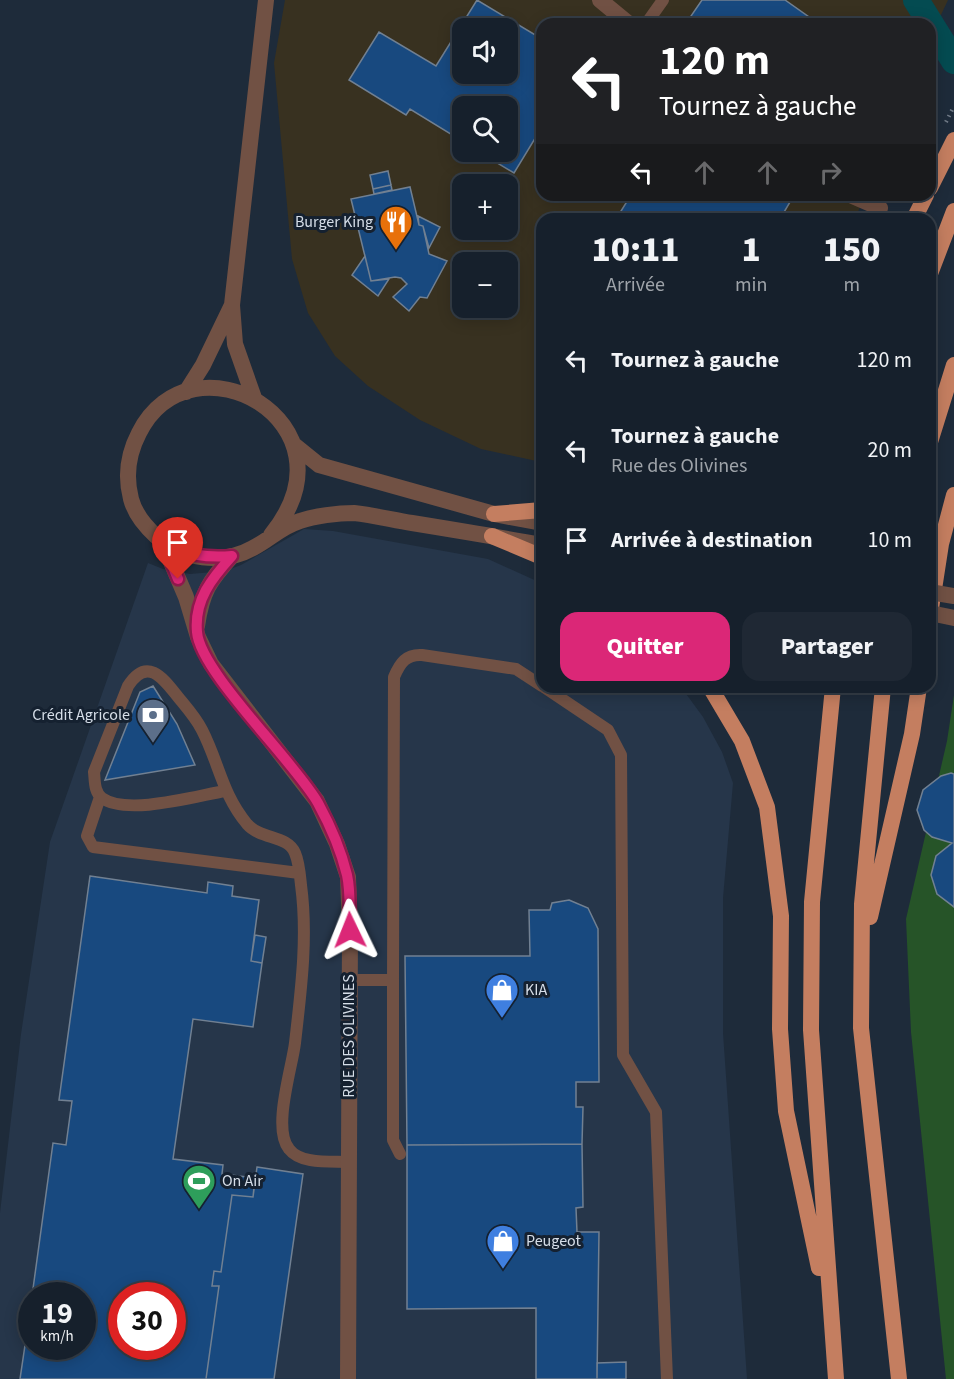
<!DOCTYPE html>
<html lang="fr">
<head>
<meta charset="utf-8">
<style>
	:root { --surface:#16202c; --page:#1f2834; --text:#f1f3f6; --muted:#9ea3a9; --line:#353e48; --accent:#db2777 }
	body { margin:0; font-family:"Source Sans 3",sans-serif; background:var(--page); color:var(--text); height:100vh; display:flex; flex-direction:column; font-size:22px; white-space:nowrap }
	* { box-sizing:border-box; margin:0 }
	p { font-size:20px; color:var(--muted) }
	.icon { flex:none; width:33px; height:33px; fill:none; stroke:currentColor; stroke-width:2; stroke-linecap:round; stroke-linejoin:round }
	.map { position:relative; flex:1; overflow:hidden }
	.sheet { position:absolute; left:536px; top:213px; width:400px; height:480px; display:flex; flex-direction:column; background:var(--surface); border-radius:18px; box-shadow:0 3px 15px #0003,0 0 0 2px var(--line) }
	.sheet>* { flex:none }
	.guide { position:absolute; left:536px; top:18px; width:400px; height:183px; border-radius:18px; box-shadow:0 3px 15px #0003,0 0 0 2px var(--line); background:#202124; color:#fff; overflow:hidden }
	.buttons { position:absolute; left:452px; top:18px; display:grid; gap:12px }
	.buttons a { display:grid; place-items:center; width:66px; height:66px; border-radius:12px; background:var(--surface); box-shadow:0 3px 15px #0003,0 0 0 2px var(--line); font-size:30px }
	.speed { position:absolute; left:18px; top:1282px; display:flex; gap:12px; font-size:30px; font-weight:700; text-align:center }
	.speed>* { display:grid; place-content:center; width:78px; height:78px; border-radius:50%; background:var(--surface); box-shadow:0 3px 15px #0003,0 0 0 2px var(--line); line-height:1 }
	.speed small { font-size:15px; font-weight:400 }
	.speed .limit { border:9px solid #d22; background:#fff; color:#111 }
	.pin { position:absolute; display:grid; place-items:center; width:51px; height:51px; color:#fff; margin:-62px -26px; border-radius:50% 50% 50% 0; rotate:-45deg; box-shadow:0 0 6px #0007 }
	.pin .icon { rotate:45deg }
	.me { position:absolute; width:66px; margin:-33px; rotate:358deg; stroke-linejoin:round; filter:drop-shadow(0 0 4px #0008) }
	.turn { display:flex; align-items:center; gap:21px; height:126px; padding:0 24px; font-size:27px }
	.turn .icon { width:78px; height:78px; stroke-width:2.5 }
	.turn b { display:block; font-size:42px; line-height:51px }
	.lanes { display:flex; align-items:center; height:57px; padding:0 24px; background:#0003; justify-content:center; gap:30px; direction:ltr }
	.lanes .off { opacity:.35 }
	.eta { display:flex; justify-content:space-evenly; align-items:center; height:102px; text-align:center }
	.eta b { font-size:36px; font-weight:800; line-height:42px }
	.primary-button { display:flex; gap:12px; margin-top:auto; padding:12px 24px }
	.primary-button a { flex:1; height:69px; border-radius:18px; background:var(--accent); color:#fff; font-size:24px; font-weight:800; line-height:69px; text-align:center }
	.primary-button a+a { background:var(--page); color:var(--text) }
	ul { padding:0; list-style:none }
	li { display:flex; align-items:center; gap:18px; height:90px; padding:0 24px }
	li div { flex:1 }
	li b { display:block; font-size:22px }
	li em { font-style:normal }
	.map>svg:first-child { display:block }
</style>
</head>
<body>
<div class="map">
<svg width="954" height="1379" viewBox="0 0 954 1379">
	<rect width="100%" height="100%" fill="#1e2b3a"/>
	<path fill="#26364a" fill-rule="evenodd" d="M304 529 333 531 488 559 541 583 542 687H681L703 717 722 752 733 783 723 898V1033L747 1379H0V1213L21 1034 50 842 148 563 163 569 190 574 225 571 241 565ZM32 1296H82V1347H32ZM122 1296H172V1347H122Z"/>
	<path fill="#383120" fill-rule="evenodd" d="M285 0H948L930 38V24H542V195H865L855 219H542L541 462 481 449 420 420 368 386 335 356 308 313 292 259 274 63ZM462 28H507V74H462ZM462 106H507V152H462ZM462 184H507V230H462ZM462 262H507V308H462Z"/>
	<path fill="#265428" d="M954 695V1379H946L911 1032 906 919 947 741Z"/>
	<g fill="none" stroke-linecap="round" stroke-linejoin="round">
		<path stroke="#044b51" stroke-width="26" d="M916 0 954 61"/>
	</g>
	<path fill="#18497f" stroke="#718092" stroke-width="1.5" fill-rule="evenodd" d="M477 0 542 39V127L514 173 479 152H507V106H462V141L410 109 406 115 349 80 379 32 436 66ZM462 28H507V74H462Z
		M702 0H785L809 17 804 24H702L691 16Z
		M388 171 391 185 373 189 370 175Z
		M391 185 392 190 374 194 373 189Z
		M410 187 419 225 423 226 429 254 447 261 427 298 420 297 409 311 393 297 407 284 401 278 395 277 371 281 351 199Z
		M631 195H790L793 197 780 219H616Z
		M418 216 440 227 429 248 423 226 419 225Z
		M365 256 371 281 389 279 378 296 352 275Z
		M153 686 177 724 195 765 105 780 140 692Z
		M951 773 954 774V907L937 894 931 875 936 856 952 843 932 837 924 830 917 810 923 790 941 776Z
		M90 876 207 893 208 882 233 886 232 896 259 900 251 961 262 963 253 1027 193 1019 173 1159 223 1165 222 1174 255 1178 253 1197 232 1195 221 1272 214 1271 212 1286H219L206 1379H20L32 1298V1347H82V1296H32L53 1143 66 1145 72 1101 59 1100ZM122 1296H172V1347H122Z
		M569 900 588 908 598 929 599 1082H576V1107H583L582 1144 407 1145 405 956H530L529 910H550L552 903Z
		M255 935 266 937 262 963 251 961Z
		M582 1144 583 1207 576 1208 577 1232H599L597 1379H536V1308L407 1309V1145Z
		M257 1167 303 1174 274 1379H206L219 1286H212L214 1271 221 1272 232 1195 253 1197Z
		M626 1362V1379H597V1363Z"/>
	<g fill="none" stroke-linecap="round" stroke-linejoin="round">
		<path stroke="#707a87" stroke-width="4" stroke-dasharray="1.5 4.5" stroke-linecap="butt" d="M946 122 954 106"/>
		<path stroke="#715144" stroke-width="12" d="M646 24 663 0
			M544 687 608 730 621 755 623 1055 656 1112 667 1379
			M225 791C196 796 127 816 102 798 94 792 95 781 94 772L128 686C147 656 163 678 178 697 187 708 196 718 202 730 219 763 222 794 247 824 261 840 288 835 295 853 299 862 300 875 301 885 308 937 301 990 295 1043 292 1068 272 1129 289 1149 301 1165 332 1161 349 1162
			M100 797 87 836 93 847 299 873
			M350 980H393L394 677C400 663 406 654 422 655L516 669 542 686
			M393 980V1140L400 1154"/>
		<path stroke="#715144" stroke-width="16" d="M600 0 629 24
			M850 195 880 208
			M163 543 186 597 198 637 211 664 317 801 337 844 348 877 350 930 348 1379
			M197 626C202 592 209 581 232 556"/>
		<path stroke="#715144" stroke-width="16" d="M186 392 203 365 232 305
			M254 398 235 344 232 305 266 0
			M293 444 319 465 494 514 542 523
			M271 535C363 422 191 329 139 433 128 454 125 476 131 499 135 514 145 526 156 536 181 560 223 565 253 548 269 540 282 526 300 521 314 516 338 513 354 513 373 515 393 520 412 523 455 530 498 537 542 545"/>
		<path stroke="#c47e60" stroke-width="16" d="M930 188 954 140
			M914 219 926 195
			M930 274 954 211
			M930 442 954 365
			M494 514 542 510
			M492 536 542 557
			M930 615 941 544 954 495
			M710 687 742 741 767 807 781 916 780 1029 786 1111 819 1268
			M833 687 812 902 811 1030 836 1379
			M883 687 862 904 861 1028 899 1379
			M870 917 912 734 919 687"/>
		<path stroke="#715144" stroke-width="16" d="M930 592 954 596
			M930 613 954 618"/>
	</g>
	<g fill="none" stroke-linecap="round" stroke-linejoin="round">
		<g stroke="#8e194d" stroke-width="15">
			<path id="route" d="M178 579 163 543C187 555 205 558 232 556 212 578 194 600 197 632 200 672 295 762 318 803 330 825 341 850 347 875 351 892 349 912 350 930"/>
		</g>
		<use href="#route" stroke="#db2777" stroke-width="10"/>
	</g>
	<defs>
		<g id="restaurant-pin" transform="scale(1.725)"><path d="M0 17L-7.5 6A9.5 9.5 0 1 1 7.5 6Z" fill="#e8710a" stroke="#152130"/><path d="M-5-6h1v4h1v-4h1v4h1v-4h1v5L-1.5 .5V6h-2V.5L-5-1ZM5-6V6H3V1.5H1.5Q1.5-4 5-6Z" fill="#fff"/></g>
		<g id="bank-pin" transform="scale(1.725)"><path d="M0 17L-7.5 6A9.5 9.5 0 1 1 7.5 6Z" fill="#5c6f8a" stroke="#152130"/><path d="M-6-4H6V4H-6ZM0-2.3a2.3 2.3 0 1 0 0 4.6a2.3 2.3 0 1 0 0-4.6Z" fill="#fff"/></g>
		<g id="shop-pin" transform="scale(1.725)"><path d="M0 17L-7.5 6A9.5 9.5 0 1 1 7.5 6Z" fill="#3f7fe0" stroke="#152130"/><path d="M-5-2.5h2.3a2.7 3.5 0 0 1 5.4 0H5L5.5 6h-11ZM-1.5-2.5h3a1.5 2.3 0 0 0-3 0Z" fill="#fff"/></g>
		<g id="stadium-pin" transform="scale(1.725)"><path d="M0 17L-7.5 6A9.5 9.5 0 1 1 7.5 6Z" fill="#2e9e5b" stroke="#152130"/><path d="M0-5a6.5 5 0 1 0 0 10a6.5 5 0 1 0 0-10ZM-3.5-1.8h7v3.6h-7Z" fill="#fff"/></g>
	</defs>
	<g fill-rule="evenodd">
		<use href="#restaurant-pin" x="396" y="222"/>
		<use href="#bank-pin" x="153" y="715"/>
		<use href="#shop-pin" x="502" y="990"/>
		<use href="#stadium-pin" x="199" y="1181"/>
		<use href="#shop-pin" x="503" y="1241"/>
	</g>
	<g text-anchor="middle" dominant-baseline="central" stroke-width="6" stroke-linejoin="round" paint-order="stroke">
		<g font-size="16" fill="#d6dee8" stroke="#152130" text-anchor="start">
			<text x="373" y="222" text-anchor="end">Burger King</text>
			<text x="130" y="715" text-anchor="end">Crédit Agricole</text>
			<text x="525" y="990">KIA</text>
			<text x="222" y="1181">On Air</text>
			<text x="526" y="1241">Peugeot</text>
		</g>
		<g font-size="16" fill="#d6dee8" stroke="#152130">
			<text transform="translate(349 1036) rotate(-90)">RUE DES OLIVINES</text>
		</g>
	</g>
</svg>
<div class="buttons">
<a><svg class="icon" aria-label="sound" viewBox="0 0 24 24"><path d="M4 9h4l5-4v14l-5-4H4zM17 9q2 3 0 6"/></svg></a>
<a><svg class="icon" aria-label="search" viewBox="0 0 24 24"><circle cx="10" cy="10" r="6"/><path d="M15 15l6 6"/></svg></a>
<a>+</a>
<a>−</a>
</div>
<div class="speed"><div>19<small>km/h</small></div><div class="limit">30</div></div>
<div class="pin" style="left:178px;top:579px;background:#d93025"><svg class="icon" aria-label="arrive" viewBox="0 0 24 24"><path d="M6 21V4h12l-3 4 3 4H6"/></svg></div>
<svg class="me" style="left:350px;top:930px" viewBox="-20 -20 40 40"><path d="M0-17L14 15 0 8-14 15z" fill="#db2777" stroke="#fff" stroke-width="4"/></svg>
<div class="guide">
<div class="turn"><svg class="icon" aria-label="left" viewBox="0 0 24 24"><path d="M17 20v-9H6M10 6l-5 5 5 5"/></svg><div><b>120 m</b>Tournez à gauche</div></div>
<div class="lanes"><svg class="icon" aria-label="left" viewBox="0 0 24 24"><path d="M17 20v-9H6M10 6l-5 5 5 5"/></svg><svg class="icon off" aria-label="ahead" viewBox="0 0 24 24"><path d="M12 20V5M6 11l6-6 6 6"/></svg><svg class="icon off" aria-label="ahead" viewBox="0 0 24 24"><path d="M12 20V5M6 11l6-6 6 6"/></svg><svg class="icon off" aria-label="right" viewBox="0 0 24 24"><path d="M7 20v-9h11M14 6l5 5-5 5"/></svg></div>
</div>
<section class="sheet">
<div class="eta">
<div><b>10:11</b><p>Arrivée</p></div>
<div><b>1</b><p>min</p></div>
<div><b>150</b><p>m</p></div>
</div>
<ul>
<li><svg class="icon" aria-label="left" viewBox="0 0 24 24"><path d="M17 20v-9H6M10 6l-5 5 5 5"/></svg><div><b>Tournez à gauche</b></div><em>120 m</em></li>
<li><svg class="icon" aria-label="left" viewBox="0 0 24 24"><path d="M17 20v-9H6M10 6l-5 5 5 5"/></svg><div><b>Tournez à gauche</b><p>Rue des Olivines</p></div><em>20 m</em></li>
<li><svg class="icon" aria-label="arrive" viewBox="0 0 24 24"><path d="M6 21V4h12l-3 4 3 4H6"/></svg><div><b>Arrivée à destination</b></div><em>10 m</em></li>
</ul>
<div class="primary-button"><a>Quitter</a><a>Partager</a></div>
</section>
</div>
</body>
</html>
